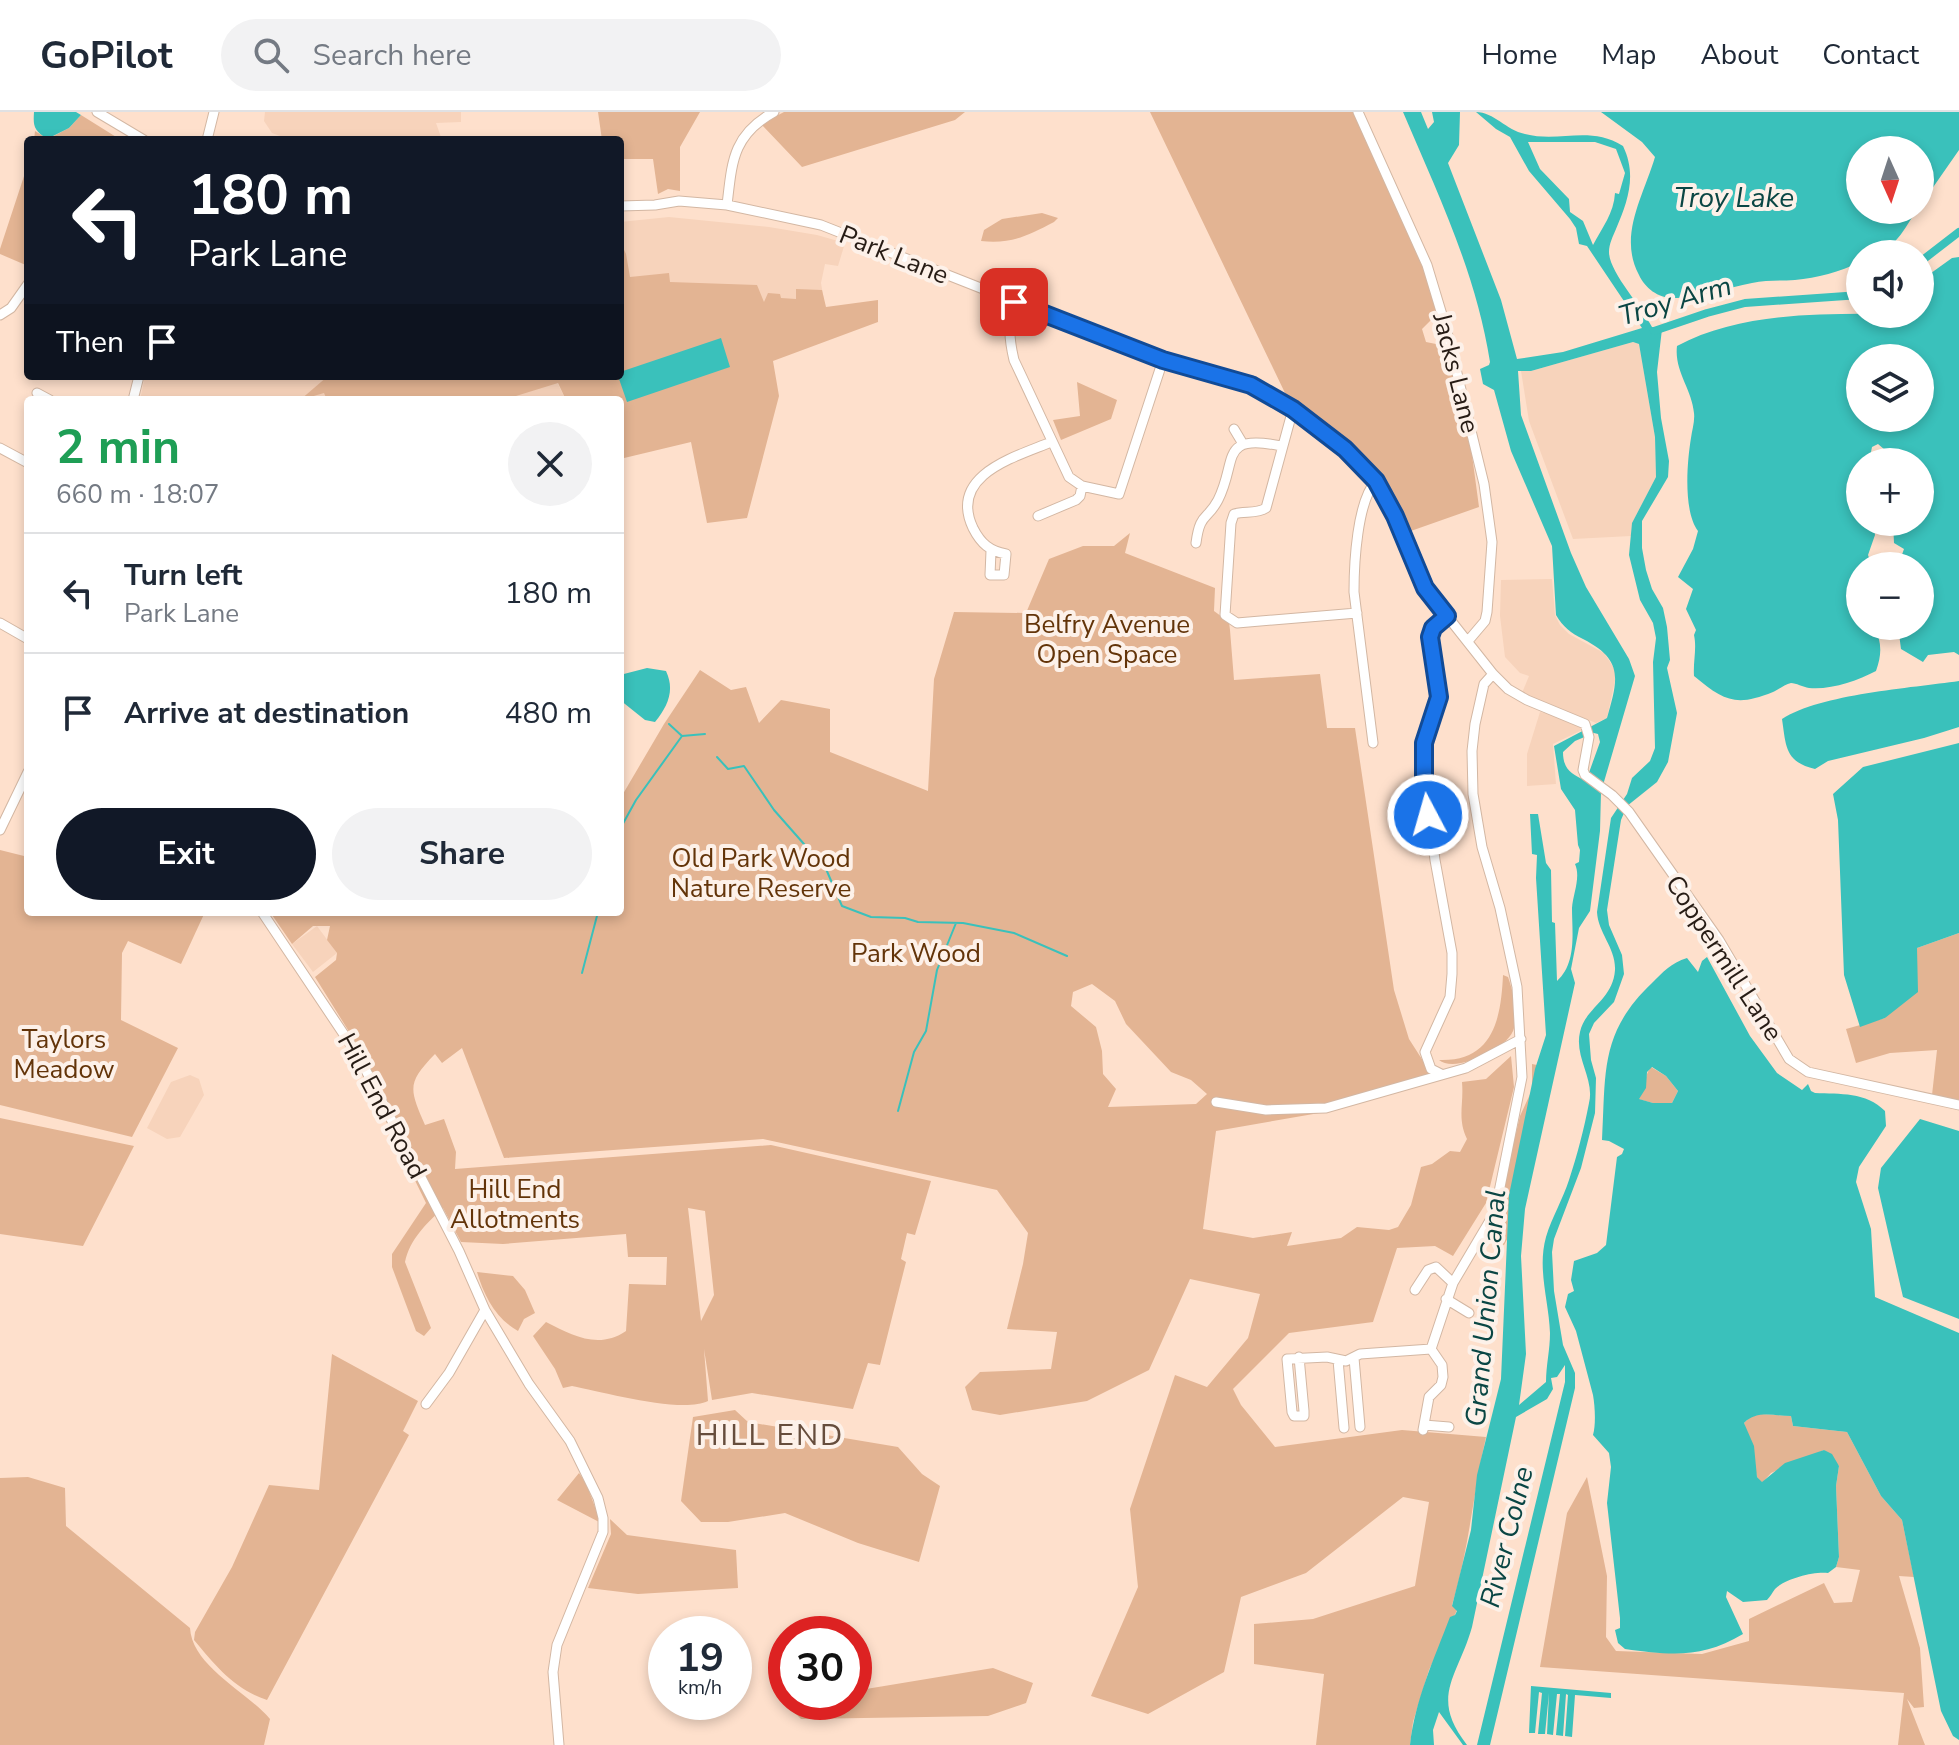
<!DOCTYPE html>
<html lang="en">
<head>
<meta charset="utf-8">
<style>
	:root { --surface:#fff; --page:#f2f2f3; --text:#1f2937; --muted:#747a83; --line:#e0e1e3; --accent:#111827 }
	body { margin:0; font-family:"Nunito Sans",sans-serif; background:var(--page); color:var(--text); height:100vh; display:flex; flex-direction:column; font-size:30px; white-space:nowrap }
	* { box-sizing:border-box; margin:0 }
	p { font-size:26px; color:var(--muted) }
	.icon { flex:none; width:44px; height:44px; fill:none; stroke:currentColor; stroke-width:2; stroke-linecap:round; stroke-linejoin:round }
	.map { position:relative; flex:1; overflow:hidden }
	.side { position:absolute; left:24px; top:284px; width:600px; height:520px; display:flex; flex-direction:column; background:var(--surface); border-radius:8px; box-shadow:0 4px 12px #0003 }
	.side>* { flex:none }
	.hud { position:absolute; left:24px; top:24px; width:600px; height:244px; border-radius:8px; box-shadow:0 4px 12px #0003; background:#111827; color:#fff; overflow:hidden }
	.needle { width:52px; rotate:177deg }
	.fabs { position:absolute; left:1846px; top:24px; display:grid; gap:16px }
	.fabs a { display:grid; place-items:center; width:88px; height:88px; border-radius:50%; background:var(--surface); box-shadow:0 4px 12px #0003; font-size:40px }
	.speed { position:absolute; left:648px; top:1504px; display:flex; gap:16px; font-size:40px; font-weight:700; text-align:center }
	.speed>* { display:grid; place-content:center; width:104px; height:104px; border-radius:50%; background:var(--surface); box-shadow:0 4px 12px #0003; line-height:1 }
	.speed small { font-size:20px; font-weight:400 }
	.speed .limit { border:12px solid #d22; background:#fff; color:#111 }
	.pin { position:absolute; display:grid; place-items:center; width:68px; height:68px; color:#fff; margin:-34px; border-radius:16px; box-shadow:0 4px 12px #0006 }
	.me { position:absolute; width:88px; margin:-44px; rotate:354deg; stroke-linejoin:round; filter:drop-shadow(0 0 6px #0008) }
	.turn { display:flex; align-items:center; gap:28px; height:168px; padding:0 32px; font-size:36px }
	.turn .icon { width:104px; height:104px; stroke-width:2.5 }
	.turn b { display:block; font-size:56px; line-height:68px }
	.then { display:flex; align-items:center; height:76px; padding:0 32px; background:#0003; gap:16px; font-size:30px }
	.round { display:grid; place-items:center; flex:none; width:84px; height:84px; border-radius:42px; background:var(--page) }
	.headline { display:flex; align-items:center; justify-content:space-between; height:136px; padding:0 32px }
	h1 { font-size:48px; font-weight:700; line-height:60px; color:#1e9e55 }
	.primary-button { display:flex; gap:16px; margin-top:auto; padding:16px 32px }
	.primary-button a { flex:1; height:92px; border-radius:48px; background:var(--accent); color:#fff; font-size:32px; font-weight:700; line-height:92px; text-align:center }
	.primary-button a+a { background:var(--page); color:var(--text) }
	ul { padding:0; list-style:none }
	li { display:flex; align-items:center; gap:24px; height:120px; padding:0 32px; border-top:2px solid var(--line) }
	li div { flex:1 }
	li b { display:block; font-size:30px }
	li em { font-style:normal }
	header { display:flex; align-items:center; gap:48px; box-sizing:border-box; height:112px; padding:0 40px; background:var(--surface); border-bottom:2px solid var(--line) }
	header strong { font-size:38px }
	nav { display:flex; gap:44px; margin-inline-start:auto; font-size:28px }
	.search { width:560px; height:72px; background:var(--page); display:flex; align-items:center; gap:20px; box-sizing:border-box; padding:0 28px; border-radius:44px; color:var(--muted); font-size:30px }
	.map>svg:first-child { display:block }
</style>
</head>
<body>
<header>
<strong>GoPilot</strong>
<div class="search"><svg class="icon" aria-label="search" viewBox="0 0 24 24"><circle cx="10" cy="10" r="6"/><path d="M15 15l6 6"/></svg>Search here</div>
<nav><a>Home</a><a>Map</a><a>About</a><a>Contact</a></nav>
</header>
<div class="map">
<svg width="1959" height="1633" viewBox="0 0 1959 1633">
	<rect width="100%" height="100%" fill="#fee0cc"/>
	<path fill="#f7d3bb" d="M265 0H461V10L436 11 442 28H291L272 21 264 9Z
		M669 105 769 115 817 123 845 131 838 154 825 152 821 171 825 195 655 244 620 236V110Z
		M1633 230 1639 232 1655 325 1656 365 1632 411 1631 424 1573 427 1529 309 1521 259H1531Z
		M145 264H554L566 288H140Z
		M1552 467 1555 503 1560 513 1569 522 1604 541 1614 556 1616 564 1607 606 1596 611 1522 581 1529 564 1520 561 1505 545 1500 504 1501 468Z
		M1540 600 1577 608 1582 618 1553 632 1556 672 1527 674V642Z
		M317 814 337 841 313 860 292 832Z
		M190 963 199 967 204 983 180 1025 167 1027 147 1016 171 970Z"/>
	<path fill="#e3b493" fill-rule="evenodd" d="M598 0H700L680 35V79L668 77 658 82 653 47H620V28H602Z
		M784 0H965L955 8 802 55 761 12Z
		M1150 0H1358L1427 165 1437 202 1422 217 1426 230 1446 234 1472 343 1479 395 1408 420 1390 379 1378 360 1343 327 1285 281Z
		M81 3 121 28H34L35 19 48 27 69 16Z
		M28 52V154L0 142V137Z
		M1042 101 1058 106 1054 110C1027 124 1012 132 981 129L984 118 1002 107Z
		M620 129 626 142 630 165 669 161 670 170 757 173 764 190 768 181 780 182 781 186 796 187V177L822 178 826 195 878 188V210L773 249 779 284 747 406 707 411 691 330 620 347V288H566L558 271 516 284V288H327L324 281 300 288 328 264H620Z
		M1077 270 1117 288 1111 307 1061 328 1053 308 1080 304Z
		M1130 421 1125 441 1215 476 1214 499 1229 510 1230 518 1234 568 1320 562 1327 616H1355L1394 878 1409 927 1434 966 1325 1000 1216 1019 1203 1117 1253 1126 1292 1120 1287 1134 1341 1126 1357 1115 1389 1118 1398 1115 1411 1093 1421 1055 1432 1052 1450 1039 1460 1040 1467 1027C1457 1006 1464 993 1462 970L1486 967 1511 944 1514 975 1486 1091 1453 1144 1435 1134 1397 1136 1373 1210 1289 1221 1233 1277 1241 1293 1275 1335 1402 1318 1486 1325C1473 1381 1469 1438 1452 1493L1457 1498 1429 1558 1413 1610 1410 1633H1316L1324 1562 1254 1552V1512L1313 1507 1415 1474 1429 1390 1403 1385 1306 1461 1241 1485 1224 1560 1148 1602 1091 1584 1138 1475 1130 1397 1175 1263 1207 1275 1248 1226 1260 1182 1190 1167 1149 1258 1087 1289 1000 1303 972 1298 965 1275 980 1260 1051 1257 1057 1220 1007 1217 1023 1152 1028 1121 997 1078 763 1027 504 1046 462 936 442 951 435 942C407 971 409 976 425 1013L444 1007 456 1040 455 1057 771 1033 931 1069 915 1123 907 1121 901 1147 906 1150 880 1253 868 1251 853 1297 752 1281 712 1288 704 1237 708 1289C682 1302 603 1280 572 1274L563 1276 555 1257 533 1224 546 1210C572 1223 598 1238 626 1219L629 1172 666 1173 667 1145H628L626 1122 503 1132 461 1130 443 1096C426 1112 410 1127 405 1150L431 1216 424 1224 416 1219 392 1155V1142L426 1091 360 956 358 934 315 865 336 848 337 841 327 828 330 814H313L292 832 270 800H620V687L664 612 700 558 731 578 746 575 759 611 781 588 830 597V640L928 679 934 567 954 500 1026 501 1049 447 1083 434H1114ZM1092 872 1115 889 1126 912 1171 960 1191 968 1207 982 1196 992 1108 995 1116 977 1103 962 1102 939 1096 915 1071 894 1073 880ZM688 1096 705 1099 714 1183 701 1209Z
		M0 738 28 745V800H205L181 852 128 829 122 841 121 908 178 936 132 1025 0 993Z
		M1959 821V991L1932 983 1937 938 1890 941 1856 951 1846 917 1885 906 1917 836Z
		M1503 863 1508 865C1513 879 1518 900 1514 916 1510 936 1455 962 1439 948 1493 950 1501 907 1503 863Z
		M1532 952 1537 953 1542 985 1515 1113 1504 1133 1491 1127 1520 1004 1532 978Z
		M1651 955 1666 964 1678 979 1672 991H1653L1638 987C1646 976 1644 963 1651 955Z
		M0 1006 134 1034 83 1134 0 1122Z
		M477 1160 513 1164 525 1178 535 1201 524 1207 518 1219C496 1207 484 1184 477 1160Z
		M332 1242 418 1289 403 1319 409 1323 267 1588C234 1577 216 1554 194 1528L195 1520 232 1455 269 1373 319 1378Z
		M735 1298 748 1310 898 1335 922 1362 940 1374 919 1450 858 1431 785 1401 728 1410H701L681 1389 693 1305Z
		M1761 1302 1791 1304 1793 1314 1847 1320 1881 1384 1902 1408 1914 1465 1899 1464 1920 1536 1924 1595 1914 1596 1907 1587 1925 1633H1898L1904 1581 1540 1555 1567 1401 1587 1365 1607 1464 1606 1525 1616 1539 1702 1542 1749 1529V1507L1824 1471 1834 1491 1852 1490 1860 1458 1836 1455 1839 1445 1836 1374 1839 1354 1824 1338 1771 1361 1762 1371 1757 1365 1744 1311 1750 1305Z
		M579 1361 586 1371 601 1411 557 1388Z
		M28 1365 65 1376 66 1414 190 1516C192 1554 247 1580 270 1607L264 1633H0V1366Z
		M610 1407 627 1423 736 1438 738 1476 638 1482 588 1476 611 1422Z
		M993 1556 1033 1571 1026 1591 988 1604 801 1607 785 1591 854 1590V1579Z"/>
	<path fill="#3ac1bb" fill-rule="evenodd" d="M34 0H76L81 3 69 16 47 27C34 18 33 15 34 0Z
		M1403 0H1421L1428 17 1434 10 1432 0H1460L1459 33 1448 51 1501 188 1517 247 1563 240 1642 216 1587 134 1579 132 1576 116 1570 107 1529 59 1510 25 1496 17 1476 0C1494 0 1506 18 1525 22 1560 31 1589 13 1623 34 1637 63 1628 89 1616 117 1613 124 1609 132 1609 140 1609 160 1642 195 1652 215L1662 217 1657 260 1661 306 1669 349 1668 365 1642 409V436L1646 458 1652 477 1663 496 1667 515 1670 548 1667 556 1677 601 1668 650 1657 670 1627 694 1621 708 1607 798 1609 813 1622 843 1624 862 1614 890 1594 911 1589 922 1591 948 1596 966 1595 1001 1581 1056 1554 1127 1552 1140 1554 1179 1563 1233 1575 1261V1276L1490 1633H1477L1565 1270V1253L1557 1265 1551 1266 1553 1277 1547 1287 1516 1305 1472 1515C1458 1565 1429 1584 1467 1633H1463L1439 1600 1433 1618 1434 1633H1410C1415 1588 1434 1547 1450 1505L1455 1503 1457 1499 1452 1494 1471 1418 1477 1363 1501 1267 1509 1083 1535 957 1546 923 1536 766 1537 743 1532 742 1530 702H1538L1546 751 1551 758 1552 810 1555 811 1557 869C1577 851 1572 820 1572 796 1573 782 1581 765 1575 752L1579 750 1580 738 1578 733 1575 698 1561 677 1554 634 1607 606C1618 567 1624 548 1583 527 1571 521 1563 515 1556 503L1552 434 1511 339 1494 278 1483 272 1480 257 1489 253 1490 250C1476 161 1438 82 1403 0ZM1528 30H1595L1616 37 1625 61 1619 82 1615 81C1614 101 1602 116 1593 133L1583 109 1570 100 1569 87 1540 57ZM1633 230 1639 232 1655 325 1656 365 1632 411 1629 443 1640 488 1653 511 1656 526 1653 550 1655 636 1650 649 1632 666 1627 682 1611 706 1597 800C1598 821 1616 836 1615 858 1613 888 1585 896 1580 920 1574 945 1595 967 1589 991 1584 1017 1577 1044 1569 1068 1563 1087 1552 1105 1546 1125 1537 1157 1549 1189 1550 1221 1550 1238 1546 1253 1546 1270L1519 1293 1526 1242 1521 1144 1525 1097 1575 871 1571 857 1579 816 1590 799 1600 719 1601 680 1635 564 1629 547 1586 475 1571 441 1521 303 1518 259H1531ZM1594 621 1598 622 1600 630 1586 669C1571 662 1563 657 1563 640L1575 629Z
		M1601 0H1959V38L1920 94V38H1860V98H1917C1900 123 1894 142 1860 142V150C1840 160 1817 166 1795 168 1780 169 1766 168 1752 171 1726 176 1699 187 1673 186 1658 186 1645 176 1639 163 1618 124 1643 85 1655 45L1642 30Z
		M1959 145V543L1954 540 1928 543 1923 550 1901 537 1898 514H1920V454H1898L1904 437 1894 431 1893 410H1920V350H1889L1885 338 1878 332 1872 335 1869 350H1860V410H1873L1875 423 1868 443 1872 454H1860V514H1874C1882 530 1882 542 1876 559 1857 569 1831 578 1809 576 1803 575 1796 571 1791 571 1785 572 1778 578 1773 580 1736 595 1724 589 1694 564 1693 549 1697 537 1694 523L1696 518 1686 497 1693 477 1678 465 1693 437 1698 419C1683 399 1687 350 1691 326 1692 318 1695 309 1694 301 1692 277 1674 259 1677 234 1747 196 1843 202 1920 202V169L1952 146ZM1860 246H1920V306H1860Z
		M721 226 730 255 627 290 618 264 620 260Z
		M647 556 666 559C675 578 668 594 655 610L645 608 620 588V563Z
		M1959 569V615L1924 626 1828 649 1815 657C1785 650 1786 634 1782 607 1821 582 1911 576 1959 569Z
		M1959 631V821L1917 836 1918 880 1885 906 1860 915 1844 863 1838 708 1833 682 1863 655Z
		M1707 845 1750 924 1777 961 1802 978 1808 972 1811 979 1815 981C1840 982 1866 980 1885 999L1886 1014 1859 1055 1856 1070 1871 1117 1875 1185 1959 1221V1628L1953 1624 1941 1599 1902 1408 1881 1384 1847 1320 1793 1314 1791 1304C1773 1304 1757 1298 1744 1311L1754 1334 1757 1365 1762 1370 1785 1351 1824 1338 1832 1342 1839 1354 1836 1374 1839 1445 1836 1455 1828 1461C1814 1459 1784 1467 1775 1477 1772 1481 1770 1485 1767 1488L1743 1490 1727 1479 1726 1485 1743 1522C1702 1547 1670 1543 1625 1537L1618 1531 1615 1518 1620 1516V1506L1607 1391 1611 1355 1609 1341 1593 1323C1596 1313 1595 1294 1593 1283L1576 1219 1565 1195 1568 1182 1574 1179 1571 1168 1574 1149 1597 1141 1606 1133 1617 1045 1622 1042 1624 1037 1609 1029 1602 1028C1606 962 1599 921 1652 871 1663 860 1671 851 1687 846L1698 860 1702 849ZM1652 955 1666 964 1678 979 1672 991H1653L1639 987 1646 976 1647 960Z
		M1920 1007 1959 1019V1207L1903 1185 1878 1076 1881 1056Z
		M1531 1574 1611 1581V1586L1575 1583 1572 1625 1565 1624 1568 1583 1566 1582 1563 1624 1556 1623 1560 1582H1557L1553 1623 1547 1622 1549 1581 1545 1622H1538L1542 1581 1539 1580 1535 1621H1529Z"/>
	<g fill="none" stroke-linecap="round" stroke-linejoin="round">
		<path stroke="#3ac1bb" stroke-width="2" d="M669 612 682 624 705 622
			M717 645 728 657 744 654 774 698 826 757 842 794 871 805 905 806 918 810 963 811 1014 821 1067 844
			M620 717 636 688 682 624
			M582 861 598 800
			M898 999 914 940 926 919 937 858 956 811"/>
		<path stroke="#3ac1bb" stroke-width="8" d="M1920 150 1959 120
			M1654 219 1707 201 1745 191 1860 183"/>
		<g stroke="#d3b7a3" stroke-width="11">
			<path id="minor" d="M97 0 144 28
				M1358 0 1427 153 1446 216 1484 372 1492 430 1487 500 1485 509 1468 529
				M207 28 214 0
				M727 93C732 51 732 23 774 0
				M620 94 655 93 679 89 727 93 821 113 1163 248 1251 273 1293 297 1345 337 1376 369 1395 404 1425 476 1493 562 1508 577 1527 588 1585 612 1589 625 1583 658 1585 663 1612 683 1629 700 1719 828 1789 947 1808 960 1959 993
				M1014 190C1008 211 1009 227 1014 248L1069 365 1082 374 1119 382 1163 248
				M0 203 11 196 28 172
				M37 281 50 288
				M133 288 139 264
				M1293 297 1266 396C1257 402 1245 399 1234 402L1231 411 1225 503 1237 511 1357 501
				M1234 317 1243 332
				M0 336 28 351
				M1038 404 1076 388 1080 384 1082 374
				M1196 431C1200 400 1207 409 1218 388 1238 349 1218 321 1281 334
				M991 439 990 463H1004L1006 442C990 439 981 432 973 416 948 363 1015 345 1051 330
				M0 511 28 527
				M1373 631 1354 480C1354 452 1357 389 1376 369
				M0 718 28 660
				M262 800 359 945 459 1139 485 1198 529 1272 570 1329 598 1386 603 1406V1420L557 1533 553 1560 559 1633
				M1441 962 1431 957 1425 940 1450 885 1452 862V841L1435 748 1424 665V631L1439 585 1430 525 1433 516 1447 504
				M1216 990 1266 998 1326 996 1466 956 1521 927
				M1415 1178 1428 1158 1436 1155 1453 1171
				M1446 1187 1469 1201
				M1299 1245 1304 1299V1304H1294L1292 1300 1287 1247 1327 1245 1346 1249 1360 1242 1431 1237
				M1354 1246 1360 1315
				M1338 1248 1344 1316
				M426 1292 449 1261 485 1198
				M1424 1313 1449 1315
				M1423 1318 1429 1285 1441 1273 1443 1265 1442 1253 1431 1237 1453 1171 1495 1100 1522 965 1517 875 1500 796 1482 735 1473 682 1472 639 1475 612 1484 572 1493 562"/>
		</g>
		<use href="#minor" stroke="#fff" stroke-width="9"/>
	</g>
	<g fill="none" stroke-linecap="round" stroke-linejoin="round">
		<g stroke="#114b97" stroke-width="20">
			<path id="route" d="M1014 190 1163 248 1251 273 1293 297 1345 337 1376 369 1395 404 1425 476 1447 504 1433 516 1430 525 1439 585 1424 631V665L1428 703"/>
		</g>
		<use href="#route" stroke="#1a73e8" stroke-width="14"/>
	</g>
	<g text-anchor="middle" dominant-baseline="central" stroke-width="8" stroke-linejoin="round" paint-order="stroke">
		<g font-size="26" fill="#271c15" stroke="#fdf1e9">
			<text transform="translate(894 143) rotate(22)">Park Lane</text>
			<text transform="translate(1456 261) rotate(76)">Jacks Lane</text>
			<text transform="translate(1724 846) rotate(57)">Coppermill Lane</text>
			<text transform="translate(382 994) rotate(62)">Hill End Road</text>
		</g>
		<g font-size="26" fill="#633409" stroke="#fdf1e9">
			<text x="1107" y="512">Belfry Avenue<tspan x="1107" dy="30">Open Space</tspan></text>
			<text x="761" y="746">Old Park Wood<tspan x="761" dy="30">Nature Reserve</tspan></text>
			<text x="916" y="841">Park Wood</text>
			<text x="64" y="927">Taylors<tspan x="64" dy="30">Meadow</tspan></text>
			<text x="515" y="1077">Hill End<tspan x="515" dy="30">Allotments</tspan></text>
		</g>
		<g font-size="28" font-style="italic" fill="#0a4644" stroke="#fdf1e9">
			<text x="1734" y="86">Troy Lake</text>
			<text transform="translate(1675 189) rotate(-16)">Troy Arm</text>
			<text transform="translate(1486 1196) rotate(-85)">Grand Union Canal</text>
			<text transform="translate(1507 1425) rotate(-76)">River Colne</text>
		</g>
		<g font-size="30" letter-spacing="2" fill="#664d3c" stroke="#fdf1e9">
			<text x="770" y="1323">HILL END</text>
		</g>
	</g>
</svg>
<div class="fabs">
<a><svg class="needle" viewBox="-14 -14 28 28"><path d="M0-13l5 13h-10z" fill="#e53935"/><path d="M0 13l5-13h-10z" fill="#747a83"/></svg></a>
<a><svg class="icon" aria-label="sound" viewBox="0 0 24 24"><path d="M4 9h4l5-4v14l-5-4H4zM17 9q2 3 0 6"/></svg></a>
<a><svg class="icon" aria-label="layers" viewBox="0 0 24 24"><path d="M12 4l9 5-9 5-9-5zM3 14l9 5 9-5"/></svg></a>
<a>+</a>
<a>−</a>
</div>
<div class="speed"><div>19<small>km/h</small></div><div class="limit">30</div></div>
<div class="pin" style="left:1014px;top:190px;background:#d93025"><svg class="icon" aria-label="arrive" viewBox="0 0 24 24"><path d="M6 21V4h12l-3 4 3 4H6"/></svg></div>
<svg class="me" style="left:1428px;top:703px" viewBox="-20 -20 40 40"><circle r="17" fill="#1a73e8" stroke="#fff" stroke-width="3"/><path d="M0-11L8 9 0 5-8 9z" fill="#fff"/></svg>
<div class="hud">
<div class="turn"><svg class="icon" aria-label="left" viewBox="0 0 24 24"><path d="M17 20v-9H6M10 6l-5 5 5 5"/></svg><div><b>180 m</b>Park Lane</div></div>
<div class="then">Then<svg class="icon" aria-label="arrive" viewBox="0 0 24 24"><path d="M6 21V4h12l-3 4 3 4H6"/></svg></div>
</div>
<section class="side">
<div class="headline"><div><h1>2 min</h1><p>660 m · 18:07</p></div><a class="round"><svg class="icon" aria-label="close" viewBox="0 0 24 24"><path d="M6 6l12 12M18 6L6 18"/></svg></a></div>
<ul>
<li><svg class="icon" aria-label="left" viewBox="0 0 24 24"><path d="M17 20v-9H6M10 6l-5 5 5 5"/></svg><div><b>Turn left</b><p>Park Lane</p></div><em>180 m</em></li>
<li><svg class="icon" aria-label="arrive" viewBox="0 0 24 24"><path d="M6 21V4h12l-3 4 3 4H6"/></svg><div><b>Arrive at destination</b></div><em>480 m</em></li>
</ul>
<div class="primary-button"><a>Exit</a><a>Share</a></div>
</section>
</div>
</body>
</html>
